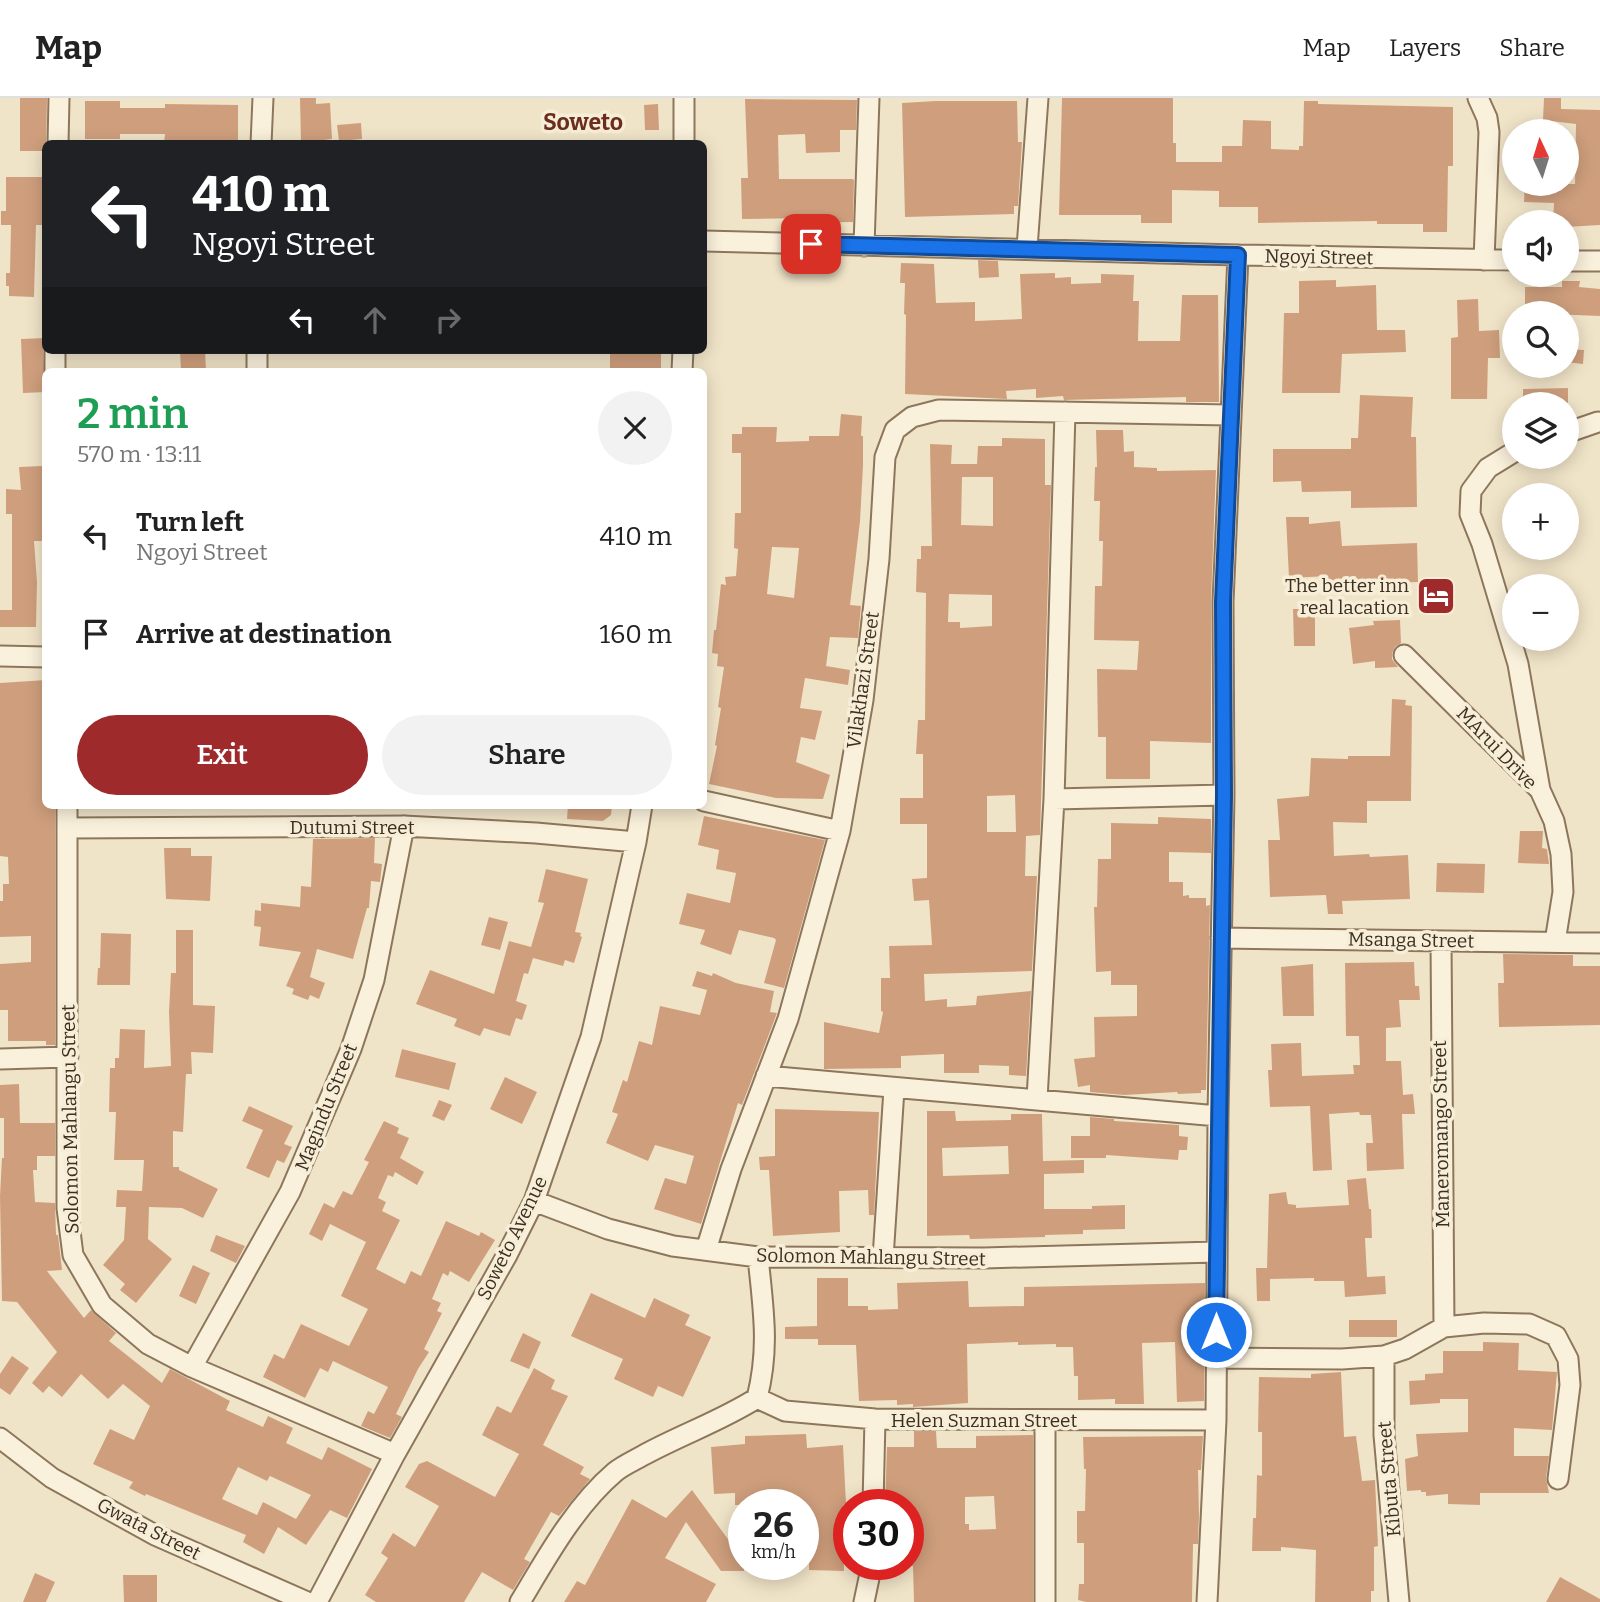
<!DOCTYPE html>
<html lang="en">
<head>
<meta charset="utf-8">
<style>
	:root { --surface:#fff; --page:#f2f2f2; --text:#222; --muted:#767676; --line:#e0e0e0; --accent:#9e2a2b }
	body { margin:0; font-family:Bitter,serif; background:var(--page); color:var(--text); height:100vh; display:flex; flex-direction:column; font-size:26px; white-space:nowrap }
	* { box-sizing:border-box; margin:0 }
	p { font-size:23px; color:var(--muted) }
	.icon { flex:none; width:38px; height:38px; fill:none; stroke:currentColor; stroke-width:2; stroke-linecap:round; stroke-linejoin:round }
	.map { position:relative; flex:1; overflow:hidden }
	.sheet { position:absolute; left:42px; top:270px; width:665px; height:441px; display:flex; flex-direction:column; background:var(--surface); border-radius:10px; box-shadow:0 4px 18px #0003 }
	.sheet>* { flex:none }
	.guide { position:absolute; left:42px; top:42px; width:665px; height:214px; border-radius:10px; box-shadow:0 4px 18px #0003; background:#202124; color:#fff; overflow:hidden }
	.needle { width:46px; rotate:356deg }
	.buttons { position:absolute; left:1502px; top:21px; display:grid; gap:14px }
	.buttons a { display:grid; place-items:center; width:77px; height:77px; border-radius:50%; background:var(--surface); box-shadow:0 4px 18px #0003; font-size:35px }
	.speed { position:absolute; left:728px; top:1391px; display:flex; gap:14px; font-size:35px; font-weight:700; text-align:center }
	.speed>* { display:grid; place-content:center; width:91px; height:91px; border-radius:50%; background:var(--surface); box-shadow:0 4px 18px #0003; line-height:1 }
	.speed small { font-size:18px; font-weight:400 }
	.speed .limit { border:10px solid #d22; background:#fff; color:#111 }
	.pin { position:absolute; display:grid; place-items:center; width:60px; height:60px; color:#fff; margin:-30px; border-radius:14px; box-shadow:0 4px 10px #0006 }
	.me { position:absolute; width:77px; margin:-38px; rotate:0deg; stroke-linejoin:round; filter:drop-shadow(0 0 5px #0008) }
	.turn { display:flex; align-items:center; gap:24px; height:147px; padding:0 35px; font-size:32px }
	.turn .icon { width:91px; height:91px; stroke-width:2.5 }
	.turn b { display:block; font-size:49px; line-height:60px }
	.lanes { display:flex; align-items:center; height:66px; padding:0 35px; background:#0003; justify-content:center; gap:35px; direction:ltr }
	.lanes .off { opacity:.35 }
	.round { display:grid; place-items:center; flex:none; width:74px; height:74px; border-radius:37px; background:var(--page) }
	.summary { display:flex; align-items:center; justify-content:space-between; height:119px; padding:0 35px }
	h1 { font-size:42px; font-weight:600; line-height:52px; color:#1e9e55 }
	.cta { display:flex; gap:14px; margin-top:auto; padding:14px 35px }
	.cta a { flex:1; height:80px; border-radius:42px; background:var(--accent); color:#fff; font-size:28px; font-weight:600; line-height:80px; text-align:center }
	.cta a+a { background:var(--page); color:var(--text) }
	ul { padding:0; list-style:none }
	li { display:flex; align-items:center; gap:21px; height:98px; padding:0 35px }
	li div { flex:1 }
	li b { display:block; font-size:26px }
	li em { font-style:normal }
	header { display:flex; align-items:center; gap:42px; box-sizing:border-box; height:98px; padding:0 35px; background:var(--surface); border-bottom:2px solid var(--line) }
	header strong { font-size:33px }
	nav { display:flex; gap:38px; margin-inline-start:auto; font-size:24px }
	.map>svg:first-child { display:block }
</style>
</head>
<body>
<header>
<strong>Map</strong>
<nav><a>Map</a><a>Layers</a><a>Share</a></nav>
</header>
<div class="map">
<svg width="1600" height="1504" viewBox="0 0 1600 1504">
	<rect width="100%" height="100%" fill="#f0e4c8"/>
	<path fill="#cf9f7d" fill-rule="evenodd" d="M20 0H47L46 53H20Z
		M300 0H316V6L330 5 332 41 301 45Z
		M1062 0H1173V45H1176V64H1222V48H1242L1243 22 1271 23V51L1299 52V48H1303L1304 3H1318V6L1453 9V68H1448L1447 134H1423V126H1377V123L1258 125V109H1219V93L1172 92V125H1141V117H1059Z
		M1544 0H1561V11L1600 12V127L1566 129V124H1553L1554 105 1524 104 1525 86H1575L1576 26 1543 22Z
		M745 1 857 2 856 32H840V54L806 55 805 36 778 37 779 81H852L854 82 853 124 806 125V120L742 121 741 80H748Z
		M85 3H120V10H165V6L238 7V46H164L165 36H120V41H85Z
		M936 3H1017L1018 44H1022L1018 108H1014V116L905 119 902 5Z
		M658 6 659 32H645L644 7Z
		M361 25 362 41 339 43 337 27Z
		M6 79H46V127H36L34 199 9 198V188H6V175H10L11 127H1V113H6Z
		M978 162 998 163 999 179 979 180Z
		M901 165 934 166 936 205 975 204V223L1022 221 1020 176 1055 175V180L1071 179V186L1101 185V176L1134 177 1133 203H1139L1138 243H1180L1182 197H1218L1219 304H1186V299L1064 302 1063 298 1036 300V291L1006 293 1007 301 905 296 906 217 904 216 905 185H900Z
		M1336 182V189L1376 187 1377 232H1405L1406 254 1342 256 1340 295H1282L1284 215H1299V183Z
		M1562 183H1580L1579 189 1600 191V218L1525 215V189H1562Z
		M1478 201 1479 233 1499 232 1500 260H1488L1487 301H1451V240L1458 239 1457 202Z
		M46 240 43 252 46 294 23 295 21 241Z
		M1566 251 1584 252 1583 266 1566 264Z
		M180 252H205L206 273H181Z
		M610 252H661V272H610Z
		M1568 290V306H1523V291Z
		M1360 297 1413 299 1411 339H1416L1417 409 1351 410V393L1302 394 1301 383 1273 384V351H1351V340H1358Z
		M841 316 862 318 861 338H863V368L860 423 850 507 861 508 858 540 830 539 826 568 850 572 848 587 805 580 800 610 822 613 815 642 801 639 796 664 830 677 823 701 776 700 709 686 717 648 715 647 721 610 718 609 724 569 717 568 718 556 712 555 714 532H716L721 486 726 487 725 479 736 478 738 451 734 450 735 415H741V355H732V336H742V329H777L776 344 809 343V338H839ZM772 449 799 450 794 500 767 496Z
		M1096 332H1123L1124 354 1134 353V369L1157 370V373L1216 372 1211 503V645L1150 643V681H1106V639H1098L1097 571 1137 572 1139 543 1094 542 1095 488H1102L1103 443H1099L1100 403H1094L1095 369H1097Z
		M1002 340 1045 341V387H1051L1040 737 1026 738 1025 778H1037L1032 873 924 876 925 903 947 901V909L976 907 977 898 1031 893 1026 978 1009 977V968L979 967V975H944V956L901 958V970L824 971V924L879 935 883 914 881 913V880H890L889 848 932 847 929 802 914 803 912 781 927 780V726H900V700H923V656H916L918 622H925L926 495 916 494 917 461H921V448H932L930 346 952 347 951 366H977L978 348H1002ZM962 379H993V428L961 427ZM949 496 992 497V528L960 530V524H948ZM1015 697 1016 734H987V698Z
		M43 368 42 427H46V443H34L37 484 36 529H0V512H12V416H6V391L21 392 19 369Z
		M1286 419H1309V426L1340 423 1342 448 1417 445 1418 484 1343 486V495L1328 494V478L1289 480Z
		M1293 511H1315V548H1294Z
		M1400 522 1401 545 1395 549 1392 555V561L1398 569 1375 570V563L1353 566 1349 530 1374 527 1373 523Z
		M46 582V707H55V947H46V943H8V912H0V866L31 864V838L0 839V803H3V786H9L8 759 0 758V585Z
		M1392 601 1406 602 1405 607 1412 608 1411 703H1367V725L1333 724 1334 758 1369 756 1370 759 1408 757 1410 801 1342 803 1343 816H1328L1326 797 1270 799 1268 742H1280L1277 701 1309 698 1311 660 1348 661V658H1390Z
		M568 707H612L611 717 603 723 567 721Z
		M704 718 825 742 784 890 764 885 776 842 774 840 739 832 731 857 700 846 705 832 679 826 687 795 730 805 736 775 716 771 719 752 698 747Z
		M1158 719 1211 721V755L1169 754V784H1183V798L1189 797V800H1206V808L1210 807 1206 992H1201V995L1178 996 1177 994 1124 997 1090 994V987L1078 989 1074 961 1095 959 1094 919 1137 918V887H1111V873L1096 874 1094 809H1097L1098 761H1111V725L1158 726Z
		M1520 733H1543L1542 750 1547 751 1549 766 1518 765Z
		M375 740 374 765 382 766 380 784 371 783 369 810H367L353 861 317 851 310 879 325 885 319 901 310 897 308 902 292 896 294 891 286 888 301 854 259 848 261 829 254 828 255 812 261 813V805L300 809 301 788 311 789 313 741Z
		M164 750H191V758H212L210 803 166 801Z
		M1437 765 1485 766 1484 795 1436 794Z
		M546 771 588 781 575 834 581 835 580 838 582 839 574 865 565 862 563 868 533 860 528 876 524 875 516 903 527 907 522 922 516 920 510 938 484 930 480 938 454 928 457 921 416 906 430 872 494 896 509 843 531 849 544 805 538 804Z
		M489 819 508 824 500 852 481 847Z
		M176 832H193V907L215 908 213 955 191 954 192 976H186L183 1034 173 1033V1069H179V1072L218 1091 203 1120 182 1110 149 1109 148 1141 172 1161 136 1205 120 1192 125 1186 103 1167 124 1142 126 1109H116L117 1092 142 1093 144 1062H114L116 1014H109L110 970H115V960H119L120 931 145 932 144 970 171 968 169 914 171 875H176Z
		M101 835 131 836 130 887H97L98 870H100Z
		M1503 856 1573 857V868H1600V927L1499 929 1498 885H1504Z
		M1414 864 1415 888H1419L1420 902H1399L1401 929 1386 930V963H1401L1403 997 1413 996 1415 1016H1402L1404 1071 1367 1073 1366 1045H1373L1371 1017H1360L1359 1014 1329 1016 1332 1072 1313 1073 1310 1008 1270 1009 1268 972H1272L1271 946 1301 945 1302 978 1354 976 1353 967H1360L1359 938H1346L1345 865Z
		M1313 866 1314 918H1283L1281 869Z
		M697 873 712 878 713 875 736 885 774 893 770 914 777 915 742 1007 738 1005 701 1126 654 1111 665 1080 686 1086 694 1058 655 1047 648 1063 606 1045 618 1016 612 1014 623 982 627 984 639 943 652 947 660 908 700 917 707 892 692 888Z
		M402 951 456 965 449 992 395 979Z
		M505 979 537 994 522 1026 490 1011Z
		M19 986 20 1025H55V1058H37V1072H33L35 1104 55 1105 56 1137H58L62 1172 47 1173 84 1220 91 1212 116 1235 109 1243 162 1285 170 1271 230 1303 226 1312 263 1329 268 1318 293 1330 286 1345 322 1362 328 1349 372 1371 347 1420 330 1412 306 1447 278 1429 264 1456 243 1444 246 1437 146 1396 145 1398 129 1390 133 1384 93 1366 110 1331 134 1342 150 1308 123 1286 108 1301 81 1276 62 1299 49 1288 43 1295 32 1285 57 1254 17 1204 2 1203 0 1098 2 1060H4V1020H0V987ZM238 1369 267 1383 270 1378 311 1397 296 1421 263 1404 257 1417 222 1401Z
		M439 1002 452 1007 444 1023 432 1018Z
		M249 1008 293 1028 284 1046 292 1049 284 1065 277 1062 269 1080 246 1070 263 1032 242 1023Z
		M775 1011 879 1014 874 1117H869L868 1092 839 1093 840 1134 773 1138 769 1072H760L759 1059 775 1058Z
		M927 1013H955L956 1023 1011 1022V1016H1042L1043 1063 1084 1062V1075L1044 1076V1111H1092V1108L1125 1107V1131L1083 1132V1136L1045 1137V1139L970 1141 969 1137 927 1138ZM1008 1048 1009 1076 943 1078 942 1050Z
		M1090 1019 1114 1021V1023L1179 1027V1038L1188 1039 1187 1052H1179L1178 1062 1106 1057V1060H1071V1038H1090Z
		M384 1023 399 1030 397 1035 409 1040 400 1060 424 1074 417 1087 395 1074 393 1079 388 1077 378 1100 386 1104 382 1113 400 1122 376 1171 405 1186 411 1173 421 1178 446 1123 479 1138 481 1134 495 1142 469 1184 450 1173 448 1178 443 1175 432 1201 441 1205 437 1213 442 1215 424 1251 429 1254 418 1271 396 1316 402 1319 390 1340 361 1328 368 1313 374 1316 388 1289 333 1263 328 1274 320 1270 305 1300 263 1279 274 1256 284 1261 301 1226 349 1248 368 1211 341 1198 366 1144 330 1126 322 1143 309 1136 324 1105 334 1110 343 1093 352 1097 369 1064 364 1062Z
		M1366 1080 1369 1111H1371L1372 1140H1365L1367 1179 1385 1178 1386 1196 1345 1199 1344 1183H1314V1180L1270 1181V1203H1257L1256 1170H1267L1269 1096 1286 1094 1288 1106 1296 1107V1110L1349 1107 1347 1082Z
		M216 1137 245 1148 236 1165 210 1153Z
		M193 1167 210 1175 196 1206 179 1198Z
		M817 1180H848V1208H868V1212L898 1211 897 1185 968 1183 969 1209 1024 1208V1189L1205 1185 1204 1303 1177 1304 1175 1244 1142 1245 1144 1306H1115V1301L1078 1302V1278H1074L1073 1249H1056V1246L1018 1247V1244L967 1246 968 1305 913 1309V1306L897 1307V1302L859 1303 856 1247H818V1241H785V1229L817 1228Z
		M591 1195 645 1220 654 1200 690 1217 685 1227 711 1239 683 1299 658 1288 653 1299 614 1281 623 1261 571 1238Z
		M1349 1222H1397V1239H1349Z
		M523 1235 541 1244 529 1271 510 1263Z
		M1483 1244 1519 1245 1518 1272 1557 1274 1552 1332 1514 1330V1358H1549L1546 1380 1549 1395H1480V1407L1448 1406V1396L1426 1398V1394H1421V1392L1407 1393 1405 1361 1418 1358 1416 1336 1468 1334V1301H1440V1305L1410 1307 1409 1283 1425 1282V1276L1443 1275V1253H1483Z
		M12 1258 29 1270 10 1297 0 1290V1276Z
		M534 1270 555 1282 551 1291 568 1298 543 1347 584 1369 580 1376 590 1381 559 1418 551 1414 524 1461 530 1464 513 1492 482 1474 464 1504H376L365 1497 388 1460 381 1455 393 1435 415 1449 439 1408 405 1389 419 1366 427 1363 495 1399 519 1356 482 1337 497 1308 511 1315Z
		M1341 1274 1344 1339 1356 1338 1362 1383 1375 1382 1378 1448 1374 1449V1493H1371V1504H1315L1316 1452 1281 1449V1453H1252L1253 1420H1256L1257 1377 1262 1378V1334H1258L1259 1279 1311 1280V1276Z
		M914 1333H936L937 1350H976V1338L1033 1337V1504H914L913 1468H909L908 1407H885L887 1349H914ZM994 1398 996 1431 969 1432V1426H965V1399Z
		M806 1336 807 1350 843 1347 846 1406 843 1407V1423L844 1473 809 1472V1409L735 1407V1395L714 1396 711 1349 745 1346V1338Z
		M1203 1338 1201 1372H1198L1199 1417 1198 1446H1193L1192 1504H1086L1078 1502 1079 1486H1084V1445H1077V1413H1085L1086 1371H1084L1083 1339Z
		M692 1392 744 1463V1473H721L686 1424 665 1460 716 1486 706 1504H564L577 1483 585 1487 632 1401 666 1420Z
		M35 1475 55 1484 46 1504H23Z
		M123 1477H157V1504H124Z
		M1560 1479 1600 1501V1504H1546Z"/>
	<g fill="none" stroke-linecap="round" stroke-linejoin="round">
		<g stroke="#8d765c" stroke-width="23">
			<path id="minor" d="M684 0V46
				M1478 0 1487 20 1489 34 1484 162
				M58 46 59 0
				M261 46 263 0
				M704 143 1238 157 1514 162
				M864 148 869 0
				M1027 150 1038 0
				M1566 163H1600
				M55 273V252
				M257 273V252
				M682 273 683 252
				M1566 335 1598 324
				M1514 354 1488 370 1471 393 1470 416 1482 446 1518 566 1540 692
				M1404 557 1540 692 1554 723 1561 756 1563 794 1555 844
				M0 558 46 559
				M1054 701 1224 697
				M704 703 840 733
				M67 707V1110L73 1157 102 1207 148 1246 192 1269 395 1356
				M68 730 404 728 536 735 636 744
				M1221 840 1600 845
				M1441 843 1444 1229
				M0 961 68 959
				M766 978 1218 1018
				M1037 1001 1054 701 1065 314
				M534 1103 608 1131 673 1148 758 1159 984 1160 1216 1154
				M706 1152 731 1071 788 921 840 733 863 602 879 461 885 359 895 332 912 319 939 312 1230 317
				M883 1160 894 991
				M1384 1258V1337L1399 1504
				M1216 1260 1342 1261 1384 1258 1405 1251 1444 1229 1484 1225 1529 1226 1556 1238 1568 1261 1570 1287 1558 1381
				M192 1269 290 1094 351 951 374 882 404 728
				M757 1300 785 1313 875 1321 1216 1322
				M0 1340 52 1380 155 1437 307 1504
				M873 1407 875 1321
				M317 1504 395 1356 507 1157 534 1103 591 939 636 744 642 707
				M520 1504C547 1459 575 1408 615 1374 622 1368 633 1363 642 1358 680 1337 721 1323 757 1300 770 1249 763 1210 758 1159
				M864 1504 872 1466
				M1045 1504V1323
				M1207 1504 1216 1322 1218 1018 1224 697 1223 504 1238 157"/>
		</g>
		<use href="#minor" stroke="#faf1dc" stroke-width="19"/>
	</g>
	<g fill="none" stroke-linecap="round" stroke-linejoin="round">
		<g stroke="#114b97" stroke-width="18">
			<path id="route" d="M811 146 1238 157 1223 504 1224 697 1216 1234"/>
		</g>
		<use href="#route" stroke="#1a73e8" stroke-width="12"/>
	</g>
	<defs>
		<g id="hotel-square" transform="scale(2.0125)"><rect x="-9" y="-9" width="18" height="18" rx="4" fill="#9e2a2b" stroke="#f7eed8"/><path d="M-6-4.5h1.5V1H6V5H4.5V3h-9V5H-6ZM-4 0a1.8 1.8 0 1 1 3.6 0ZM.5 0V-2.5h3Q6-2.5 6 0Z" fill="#fff"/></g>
	</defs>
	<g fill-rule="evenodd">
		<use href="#hotel-square" x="1436" y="498"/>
	</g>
	<g text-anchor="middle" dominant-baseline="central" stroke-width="7" stroke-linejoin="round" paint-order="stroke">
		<g font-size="19" fill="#3d2e20" stroke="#f7eed8">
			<text transform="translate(1319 159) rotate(1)">Ngoyi Street</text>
			<text transform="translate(863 582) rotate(-82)">Vilakhazi Street</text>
			<text transform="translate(1497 650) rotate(46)">MArui Drive</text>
			<text x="352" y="729">Dutumi Street</text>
			<text transform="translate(1411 842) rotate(1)">Msanga Street</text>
			<text transform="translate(326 1009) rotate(-68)">Magindu Street</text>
			<text transform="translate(70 1021) rotate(-91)">Solomon Mahlangu Street</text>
			<text transform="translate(1441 1036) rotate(-91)">Maneromango Street</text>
			<text transform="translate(512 1140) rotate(-64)">Soweto Avenue</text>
			<text transform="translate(871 1159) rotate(1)">Solomon Mahlangu Street</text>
			<text x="984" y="1322">Helen Suzman Street</text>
			<text transform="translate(1389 1381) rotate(-95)">Kibuta Street</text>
			<text transform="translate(149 1431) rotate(27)">Gwata Street</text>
		</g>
		<g font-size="19" fill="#3d2e20" stroke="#f7eed8" text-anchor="end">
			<text x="1409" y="487">The better inn<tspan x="1409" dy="22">real lacation</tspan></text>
		</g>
		<g font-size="23" font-weight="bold" fill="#6b2e1e" stroke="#f7eed8">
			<text x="583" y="24">Soweto</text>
		</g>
	</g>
</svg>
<div class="buttons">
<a><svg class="needle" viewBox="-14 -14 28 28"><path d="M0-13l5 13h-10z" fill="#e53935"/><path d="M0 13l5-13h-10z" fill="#767676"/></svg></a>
<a><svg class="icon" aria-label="sound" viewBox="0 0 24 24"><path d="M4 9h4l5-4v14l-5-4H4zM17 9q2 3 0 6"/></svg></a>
<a><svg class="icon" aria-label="search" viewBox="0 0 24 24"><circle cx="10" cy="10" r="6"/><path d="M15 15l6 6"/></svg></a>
<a><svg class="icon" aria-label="layers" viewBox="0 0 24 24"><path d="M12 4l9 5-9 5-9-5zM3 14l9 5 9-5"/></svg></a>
<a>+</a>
<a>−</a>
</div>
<div class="speed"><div>26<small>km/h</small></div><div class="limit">30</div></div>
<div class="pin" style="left:811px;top:146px;background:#d93025"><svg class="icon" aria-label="arrive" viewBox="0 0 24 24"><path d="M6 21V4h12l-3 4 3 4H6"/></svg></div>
<svg class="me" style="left:1216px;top:1234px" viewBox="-20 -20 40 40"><circle r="17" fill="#1a73e8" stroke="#fff" stroke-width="3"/><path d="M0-11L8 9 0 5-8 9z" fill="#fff"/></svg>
<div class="guide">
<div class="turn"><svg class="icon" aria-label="left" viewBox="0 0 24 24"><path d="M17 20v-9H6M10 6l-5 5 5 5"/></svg><div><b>410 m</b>Ngoyi Street</div></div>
<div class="lanes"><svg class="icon" aria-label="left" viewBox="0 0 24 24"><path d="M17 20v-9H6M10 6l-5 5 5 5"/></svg><svg class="icon off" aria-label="ahead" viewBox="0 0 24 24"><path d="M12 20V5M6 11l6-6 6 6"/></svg><svg class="icon off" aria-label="right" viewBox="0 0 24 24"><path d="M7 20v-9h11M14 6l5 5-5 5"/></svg></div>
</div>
<section class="sheet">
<div class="summary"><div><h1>2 min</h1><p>570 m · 13:11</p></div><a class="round"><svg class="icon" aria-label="close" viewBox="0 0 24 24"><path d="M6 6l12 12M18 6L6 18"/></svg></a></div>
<ul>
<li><svg class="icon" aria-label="left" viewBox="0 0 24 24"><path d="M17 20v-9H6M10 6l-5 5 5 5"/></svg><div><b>Turn left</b><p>Ngoyi Street</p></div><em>410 m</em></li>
<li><svg class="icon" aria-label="arrive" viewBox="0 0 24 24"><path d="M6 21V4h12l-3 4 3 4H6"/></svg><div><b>Arrive at destination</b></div><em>160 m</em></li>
</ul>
<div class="cta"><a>Exit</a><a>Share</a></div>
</section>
</div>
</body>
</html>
